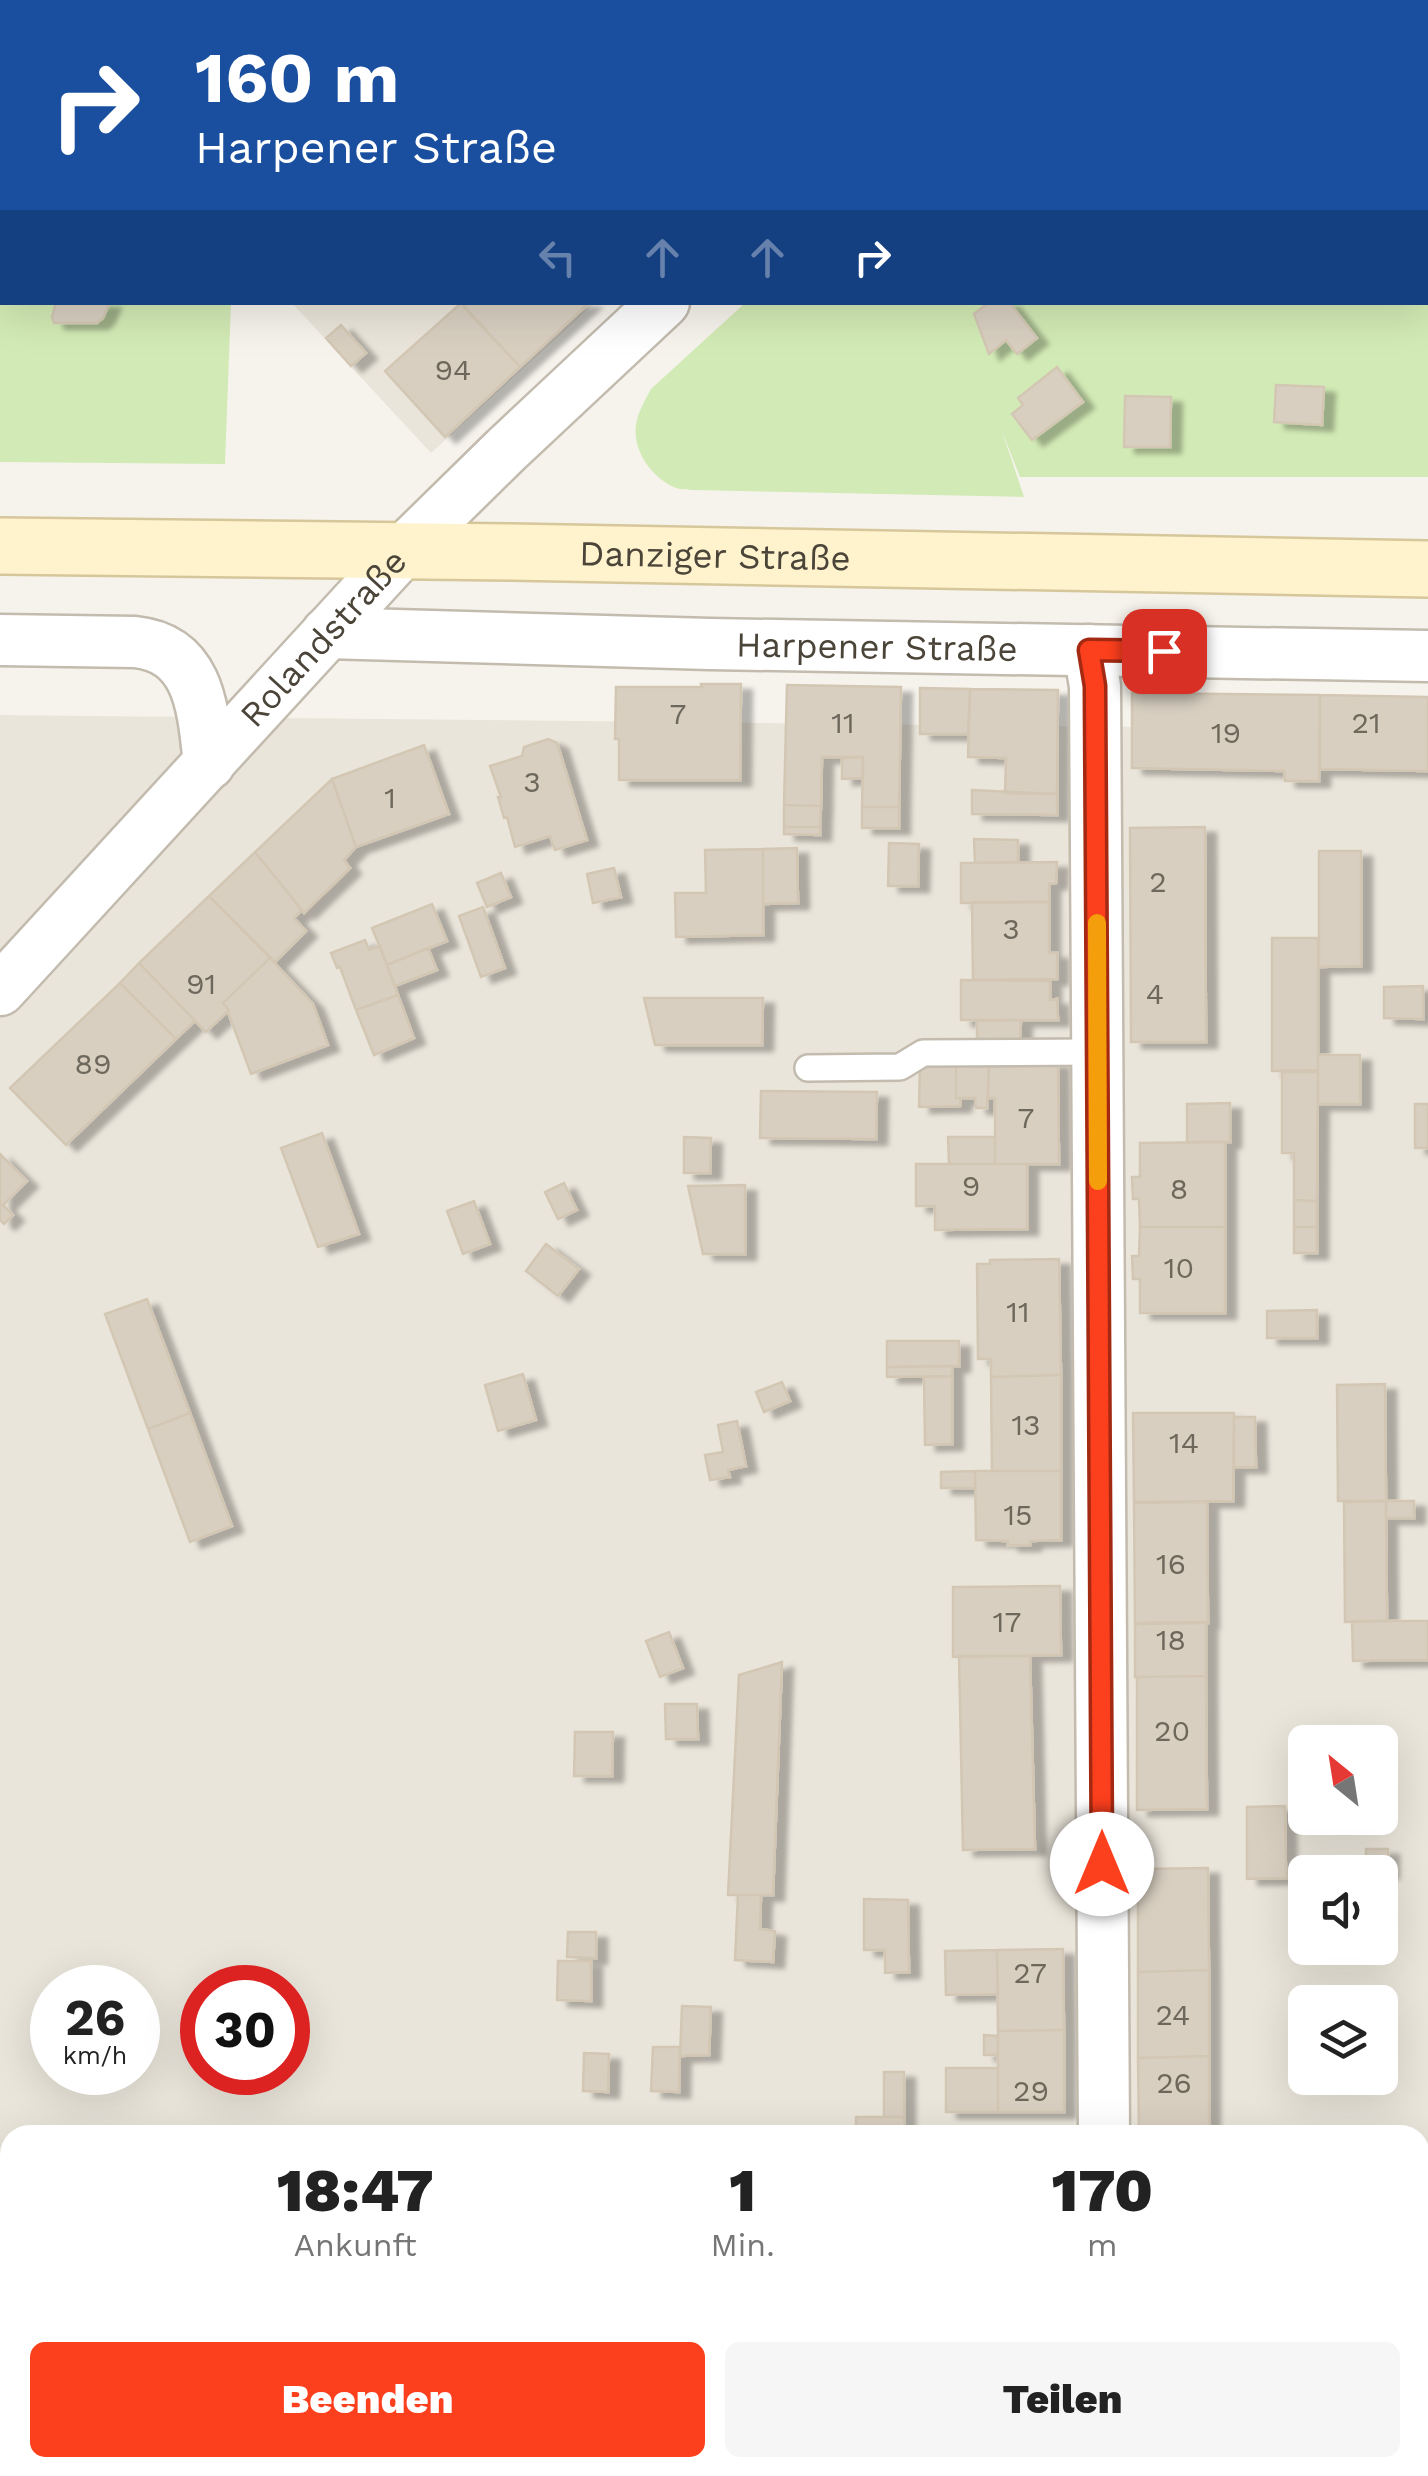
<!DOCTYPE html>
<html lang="de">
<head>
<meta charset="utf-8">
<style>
	:root { --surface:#fff; --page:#f6f6f6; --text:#222; --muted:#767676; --accent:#fc3f1d }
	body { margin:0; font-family:"Work Sans",sans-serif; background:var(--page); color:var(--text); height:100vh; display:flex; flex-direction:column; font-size:38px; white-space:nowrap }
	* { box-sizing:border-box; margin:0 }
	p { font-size:32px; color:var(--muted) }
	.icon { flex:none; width:55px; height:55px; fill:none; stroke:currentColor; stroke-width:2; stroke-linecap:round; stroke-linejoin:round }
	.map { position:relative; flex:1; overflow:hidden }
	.side { position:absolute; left:0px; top:2125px; width:1430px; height:352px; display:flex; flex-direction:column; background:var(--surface); border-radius:30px 30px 0 0; box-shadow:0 10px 40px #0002 }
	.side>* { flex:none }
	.top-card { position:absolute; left:0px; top:0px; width:1430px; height:305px; box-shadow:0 10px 40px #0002; background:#1a4fa0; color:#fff; overflow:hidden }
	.needle { width:65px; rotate:330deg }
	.buttons { position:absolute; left:1288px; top:1725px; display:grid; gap:20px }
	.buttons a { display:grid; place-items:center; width:110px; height:110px; border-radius:15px; background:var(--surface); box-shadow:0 10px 40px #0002; font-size:50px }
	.speed { position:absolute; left:30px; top:1965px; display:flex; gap:20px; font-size:50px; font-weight:700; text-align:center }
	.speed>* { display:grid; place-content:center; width:130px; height:130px; border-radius:50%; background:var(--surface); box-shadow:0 10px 40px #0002; line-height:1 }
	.speed small { font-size:25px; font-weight:400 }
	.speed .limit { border:15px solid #d22; background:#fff; color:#111 }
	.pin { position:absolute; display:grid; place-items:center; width:85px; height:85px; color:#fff; margin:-42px; border-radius:20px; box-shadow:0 5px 15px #0006 }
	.me { position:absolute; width:110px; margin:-55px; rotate:0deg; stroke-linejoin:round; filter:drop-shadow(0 0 8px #0008) }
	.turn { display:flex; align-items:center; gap:35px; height:210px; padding:0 30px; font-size:45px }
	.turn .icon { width:130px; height:130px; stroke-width:2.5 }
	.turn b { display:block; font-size:70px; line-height:85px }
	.lanes { display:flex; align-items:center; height:95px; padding:0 30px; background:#0003; justify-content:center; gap:50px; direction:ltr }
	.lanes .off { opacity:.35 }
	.eta { display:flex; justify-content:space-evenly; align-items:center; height:170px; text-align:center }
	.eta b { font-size:60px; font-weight:800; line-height:70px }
	.button { display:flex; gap:20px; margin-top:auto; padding:20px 30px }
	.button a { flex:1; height:115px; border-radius:15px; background:var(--accent); color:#fff; font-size:40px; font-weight:800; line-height:115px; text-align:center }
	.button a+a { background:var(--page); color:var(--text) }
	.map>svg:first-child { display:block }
</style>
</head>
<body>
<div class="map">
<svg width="1428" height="2476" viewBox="0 0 1428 2476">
	<defs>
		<filter id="shadow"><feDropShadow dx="11" dy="6" stdDeviation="2.5" flood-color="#0004"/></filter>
	</defs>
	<rect width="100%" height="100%" fill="#f6f3ec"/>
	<path fill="#eae5da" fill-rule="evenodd" d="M182 0H919L916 2H181Z
		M1145 0H1428V126V2H1147Z
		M292 303H595L431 453Z
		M0 715 1428 730V2476H0ZM1305 1742H1380V1818H1305ZM1305 1872H1380V1948H1305ZM52 1988H138V2072H52ZM202 1988H288V2072H202ZM1305 2002H1380V2078H1305ZM10 2135H1420V2468H10Z"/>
	<path fill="#d2eab5" d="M0 0H182L181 2H2V302L231 303 225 464 0 462Z
		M1428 126V477H1020L1002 431 1024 497 692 490C687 489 681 490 676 488 653 479 632 451 636 425 638 412 645 400 651 389L745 303 1428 302Z"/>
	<path fill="#d8cfc1" stroke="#d3c7b4" stroke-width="2.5" filter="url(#shadow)" d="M807 0H916L913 2H809Z
		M56 302H110L103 318 97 323H54L52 317Z
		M469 302H590L520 367 464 307Z
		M989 302H1009L1037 338 1017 354 1006 340 989 354 974 314Z
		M461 303 520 367 445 437 385 371Z
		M341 325 366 353 351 366 326 338Z
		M1057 367 1083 402 1032 440 1012 414 1023 405 1018 398Z
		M1276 385 1324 387 1322 425 1274 422Z
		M1125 396 1171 397 1170 447H1124Z
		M701 684H741L740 780H619V739H615L616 687H702Z
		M787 685 901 687 899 807H862L863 757H822L821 806 784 805Z
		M920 688 970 689 968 734H920Z
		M970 689 1058 690 1057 794 1005 793 1006 758 968 757Z
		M1132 693 1320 695 1319 781H1285L1284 771 1132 768Z
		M1320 695 1428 697V771L1320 769Z
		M548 739 557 743 587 840 555 850 550 836 515 847 507 817 504 818 498 797H501L490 766 522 756 524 747Z
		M424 745 449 814 356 847 332 779Z
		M863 757V778L842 779V758Z
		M332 779 356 847 344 860 350 868 304 913 255 852Z
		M972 790 1057 794V815L972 814Z
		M784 805 821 806 820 827H784Z
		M862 807H899V828H862Z
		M784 827H820V835L784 834Z
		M1205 827 1206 1042H1131L1130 828Z
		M974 839 1018 840V862L975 863Z
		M889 843 919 844 918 886H888Z
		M797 848 798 903 763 904V849Z
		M763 849V935L676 937 675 893H706L705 850Z
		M1319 851H1361V966L1319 967Z
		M255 852 302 910 294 918 306 931 275 962 209 896Z
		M1057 862 1056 883 1049 884V902L961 903V863Z
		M614 868 621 897 593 903 587 874Z
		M501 873 511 897 487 907 477 883Z
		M209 896 270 958 223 1003 229 1010 206 1032 139 963Z
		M972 902H1049V953H1057V979L973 980Z
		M432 904 447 941 387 965 372 928Z
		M483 907 505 968 481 977 459 916Z
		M1272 938H1318V1070L1272 1071Z
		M365 940 369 950 380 946 398 995 356 1010 340 967 337 968 331 953Z
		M428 948 437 970 395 986 387 965Z
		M270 958 313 1004 328 1045 251 1074 228 1012 229 1010 223 1003Z
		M139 963 195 1021 176 1039 120 983Z
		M961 980 1050 981V1000L1057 999 1058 1020H961Z
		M120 983 176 1039 66 1145 10 1088Z
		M1423 986V1019L1384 1018V987Z
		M398 995 414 1038 374 1055 356 1010Z
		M644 998H763L762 1045H655Z
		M1021 1020 1020 1042 977 1043V1021Z
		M1318 1055H1360V1104H1318Z
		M1058 1062 1059 1164H995V1098H988L989 1063Z
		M989 1063 987 1108H976L975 1098H956V1064Z
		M920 1064H956V1098H961L960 1106 919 1107Z
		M1282 1072H1318L1317 1201 1294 1200V1153H1282Z
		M761 1091 877 1092 876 1139 760 1138Z
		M1230 1103V1142H1187V1104Z
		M1415 1104H1428V1148H1415Z
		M322 1133 359 1234 318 1247 281 1148Z
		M684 1137 711 1138 710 1173H684Z
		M948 1137H995V1164H949Z
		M1225 1142V1227H1140L1139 1199H1133L1132 1177H1140V1143Z
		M0 1154 27 1181 3 1205 13 1215 4 1224 0 1220Z
		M916 1164H1027V1229L935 1230V1206H916Z
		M564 1183 577 1210 558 1219 545 1192Z
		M745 1185V1254H703L688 1186Z
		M1294 1200 1317 1201V1227H1294Z
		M474 1201 490 1244 463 1254 447 1211Z
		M1140 1227H1225V1313H1140V1279H1133L1132 1256H1139Z
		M1294 1227H1317V1253H1294Z
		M546 1244 579 1269 558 1296 526 1271Z
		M1059 1259 1061 1375 991 1377V1359H978L977 1264H990V1260Z
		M147 1299 190 1413 148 1429 105 1314Z
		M1317 1310V1338H1267V1311Z
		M887 1341H959V1366L887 1367Z
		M952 1366V1376L887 1377V1367Z
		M523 1374 536 1420 498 1431 485 1385Z
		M1061 1375V1471H992L991 1377Z
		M952 1376V1444L925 1445 924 1377Z
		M782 1382 790 1401 764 1412 756 1392Z
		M1385 1384 1386 1501H1338L1337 1385Z
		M190 1413 232 1526 190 1542 148 1429Z
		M1133 1413H1234L1233 1501 1134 1502Z
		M1234 1417H1255L1256 1467H1234Z
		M737 1421 746 1466 728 1470 730 1477 710 1480 705 1455 723 1452 718 1425Z
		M975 1471V1488H941V1472Z
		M975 1471H1061V1540L1030 1541V1545H1008V1541L976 1540Z
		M1386 1501H1414V1518H1386Z
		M1386 1501 1387 1621 1345 1622 1344 1502Z
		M1207 1502 1208 1623 1135 1624 1134 1503Z
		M1060 1586 1061 1655 953 1657V1587Z
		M1352 1621H1428V1660L1353 1661Z
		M1206 1622V1676L1135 1677V1623Z
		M669 1632 683 1668 660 1677 646 1641Z
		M959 1656H1030L1035 1849 963 1850Z
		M782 1662 773 1895H728L739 1675Z
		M1206 1676 1207 1809 1137 1810V1677Z
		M665 1704H697L698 1739H666Z
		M575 1732H613L612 1776H574Z
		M1285 1806 1286 1878 1247 1879V1807Z
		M1366 1849H1388V1873L1366 1872Z
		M1208 1868 1209 1970 1138 1972V1869Z
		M738 1895H761L760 1929 775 1931 773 1962 735 1960Z
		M864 1899 908 1900 909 1972 885 1973V1950H864Z
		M568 1932H596V1958L567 1957Z
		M1063 1949 1064 2030 998 2031 997 1950Z
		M997 1950 998 1994 946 1995 945 1951Z
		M558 1961H591V2001L557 2000Z
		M1209 1970V2056L1138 2058V1972Z
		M682 2006 711 2007 709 2055 680 2056Z
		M1064 2030V2112H998V2031Z
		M984 2035 998 2036V2055H984Z
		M653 2047H680L679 2092 651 2091Z
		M584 2053 609 2054 608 2092 583 2091Z
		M1209 2056V2135H1139L1138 2058Z
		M946 2068H998V2112H946Z
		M884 2072H904V2117H884Z
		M856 2117H904L905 2135H856Z
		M1420 2153H1428V2315H1420Z
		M10 2310V2339H0V2311Z
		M1420 2315H1428V2358H1420Z
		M2 2339H10V2408H2Z
		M1420 2420H1428V2476H1384V2468H1420Z
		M45 2468H136V2476H44Z
		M149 2468H232V2476H149Z
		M242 2468H326L325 2476H242Z
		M366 2468H509V2476H366Z
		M556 2468H615V2476H556Z
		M615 2468H674V2476H615Z
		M859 2468H1017L1016 2476H859Z
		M1168 2468H1239V2476H1168Z
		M1297 2468H1343V2476H1297Z
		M1343 2468H1382V2476H1343Z
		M710 2470H783V2476H710Z"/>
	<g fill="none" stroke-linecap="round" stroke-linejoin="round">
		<g stroke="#c2bbae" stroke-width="30">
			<path id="service" d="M1360 2V0
				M808 1068 900 1067 923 1053 1098 1052
				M35 2476V2468"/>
		</g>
		<g stroke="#c2bbae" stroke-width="55">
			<g id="minor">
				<path d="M985 2 987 0"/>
				<path id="s1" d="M327 633 710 644 1428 656"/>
				<path d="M0 640 135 642C201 649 203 711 209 764"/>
				<path d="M1089 650 1095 686 1104 2135"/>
				<path id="s2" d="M0 990 403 551 506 450 664 302"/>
				<path d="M1105 2468V2476"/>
			</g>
		</g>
		<g stroke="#d6c79b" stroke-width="60">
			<g id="secondary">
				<path id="s3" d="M0 546 511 552 1428 569"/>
			</g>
		</g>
		<use href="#service" stroke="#fff" stroke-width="25"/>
		<use href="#minor" stroke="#fff" stroke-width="50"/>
		<use href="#secondary" stroke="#fff3cd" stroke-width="55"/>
	</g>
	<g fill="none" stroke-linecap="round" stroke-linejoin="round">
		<g stroke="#a42913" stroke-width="25">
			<path id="route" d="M1102 1864 1095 686 1089 650 1164 651"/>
		</g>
		<use href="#route" stroke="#fc3f1d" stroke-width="18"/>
		<path stroke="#f59e0b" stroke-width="18" d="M1097 923 1098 1181"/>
	</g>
	<g text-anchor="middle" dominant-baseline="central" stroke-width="8" stroke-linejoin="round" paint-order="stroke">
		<g font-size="30" fill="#6e675b">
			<text x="453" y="369">94</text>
			<text x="678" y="713">7</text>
			<text x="843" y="722">11</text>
			<text x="1366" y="722">21</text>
			<text x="1226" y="732">19</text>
			<text x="532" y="781">3</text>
			<text x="390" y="797">1</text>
			<text x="1158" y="881">2</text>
			<text x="1011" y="928">3</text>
			<text x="201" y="983">91</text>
			<text x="1155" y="993">4</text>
			<text x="93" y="1063">89</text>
			<text x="1026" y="1117">7</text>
			<text x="971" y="1185">9</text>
			<text x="1179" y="1188">8</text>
			<text x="1179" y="1267">10</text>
			<text x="1018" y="1311">11</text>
			<text x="1026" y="1424">13</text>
			<text x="1184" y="1442">14</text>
			<text x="1018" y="1514">15</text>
			<text x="1171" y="1563">16</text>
			<text x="1007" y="1621">17</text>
			<text x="1171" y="1639">18</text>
			<text x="1172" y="1730">20</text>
			<text x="1030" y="1972">27</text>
			<text x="1173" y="2014">24</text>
			<text x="1174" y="2082">26</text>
			<text x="1031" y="2090">29</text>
		</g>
		<g font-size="35" fill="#4b4439" stroke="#fff">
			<text stroke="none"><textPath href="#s3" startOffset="715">Danziger Straße</textPath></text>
			<text stroke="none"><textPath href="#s2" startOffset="478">Rolandstraße</textPath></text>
			<text stroke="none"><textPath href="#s1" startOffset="550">Harpener Straße</textPath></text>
		</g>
	</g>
</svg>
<div class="buttons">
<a><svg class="needle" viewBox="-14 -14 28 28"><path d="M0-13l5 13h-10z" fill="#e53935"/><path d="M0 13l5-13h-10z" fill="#767676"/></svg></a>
<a><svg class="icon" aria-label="sound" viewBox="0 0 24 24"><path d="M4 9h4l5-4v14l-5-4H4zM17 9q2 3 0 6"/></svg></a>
<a><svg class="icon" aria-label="layers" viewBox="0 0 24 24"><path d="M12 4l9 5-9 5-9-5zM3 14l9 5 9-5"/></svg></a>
</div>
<div class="speed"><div>26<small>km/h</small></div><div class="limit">30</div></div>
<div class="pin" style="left:1164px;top:651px;background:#d93025"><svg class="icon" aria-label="arrive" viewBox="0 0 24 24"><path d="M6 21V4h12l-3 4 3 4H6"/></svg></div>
<svg class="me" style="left:1102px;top:1864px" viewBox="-20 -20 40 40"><circle r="19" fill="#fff"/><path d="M0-13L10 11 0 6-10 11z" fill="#fc3f1d"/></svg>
<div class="top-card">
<div class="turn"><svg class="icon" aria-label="right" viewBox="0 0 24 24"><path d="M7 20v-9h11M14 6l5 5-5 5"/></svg><div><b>160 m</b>Harpener Straße</div></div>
<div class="lanes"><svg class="icon off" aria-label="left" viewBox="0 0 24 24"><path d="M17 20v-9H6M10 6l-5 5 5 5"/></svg><svg class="icon off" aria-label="ahead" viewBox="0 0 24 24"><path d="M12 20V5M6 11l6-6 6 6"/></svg><svg class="icon off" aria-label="ahead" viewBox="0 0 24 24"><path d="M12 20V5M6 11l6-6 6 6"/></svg><svg class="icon" aria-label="right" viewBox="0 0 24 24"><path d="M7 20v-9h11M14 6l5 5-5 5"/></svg></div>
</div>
<section class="side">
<div class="eta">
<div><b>18:47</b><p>Ankunft</p></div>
<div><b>1</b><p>Min.</p></div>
<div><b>170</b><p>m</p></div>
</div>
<div class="button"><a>Beenden</a><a>Teilen</a></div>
</section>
</div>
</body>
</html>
